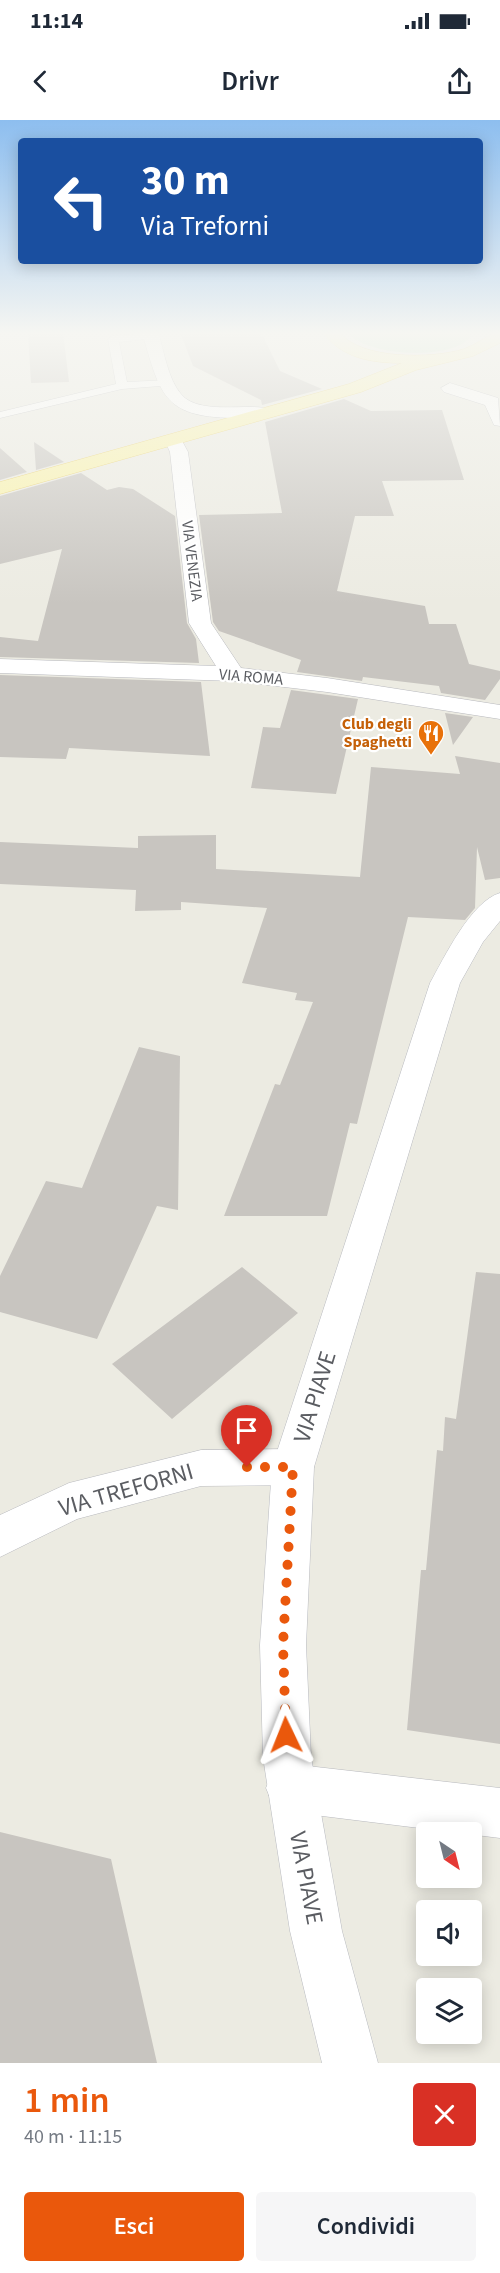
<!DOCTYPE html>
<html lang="it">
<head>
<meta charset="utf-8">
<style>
	:root { --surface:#fff; --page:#f6f6f7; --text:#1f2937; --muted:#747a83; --accent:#ea580c }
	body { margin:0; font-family:"Source Sans 3",sans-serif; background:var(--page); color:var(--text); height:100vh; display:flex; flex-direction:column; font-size:22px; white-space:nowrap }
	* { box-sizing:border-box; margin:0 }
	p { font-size:20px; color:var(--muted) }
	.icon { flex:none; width:33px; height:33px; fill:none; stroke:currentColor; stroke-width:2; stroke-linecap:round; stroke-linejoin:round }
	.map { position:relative; height:1943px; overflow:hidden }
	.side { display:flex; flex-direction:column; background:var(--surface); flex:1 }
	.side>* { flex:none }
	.hud { position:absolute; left:18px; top:18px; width:465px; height:126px; border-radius:6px; box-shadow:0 3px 15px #0003; background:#1a4fa0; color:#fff; overflow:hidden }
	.needle { width:39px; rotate:145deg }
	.buttons { position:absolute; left:416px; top:1702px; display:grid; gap:12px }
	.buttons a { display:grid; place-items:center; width:66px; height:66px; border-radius:6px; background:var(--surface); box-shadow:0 3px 15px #0003; font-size:30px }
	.pin { position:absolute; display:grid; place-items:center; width:51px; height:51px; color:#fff; margin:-62px -26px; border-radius:50% 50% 50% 0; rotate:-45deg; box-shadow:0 0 6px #0007 }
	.pin .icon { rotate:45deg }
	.me { position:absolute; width:66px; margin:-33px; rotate:358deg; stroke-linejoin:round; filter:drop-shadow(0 0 4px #0008) }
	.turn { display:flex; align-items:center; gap:21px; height:126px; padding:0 24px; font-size:27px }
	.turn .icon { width:78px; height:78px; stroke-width:2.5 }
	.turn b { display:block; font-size:42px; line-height:51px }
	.round { display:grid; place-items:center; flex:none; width:63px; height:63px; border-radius:6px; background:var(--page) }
	.headline { display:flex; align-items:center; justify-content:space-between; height:102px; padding:0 24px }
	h1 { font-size:36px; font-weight:600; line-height:45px; color:var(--accent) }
	.button { display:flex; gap:12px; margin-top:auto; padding:12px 24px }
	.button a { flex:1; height:69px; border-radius:6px; background:var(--accent); color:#fff; font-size:24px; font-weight:600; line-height:69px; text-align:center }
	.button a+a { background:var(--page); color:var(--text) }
	.status { display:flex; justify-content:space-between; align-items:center; height:42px; padding:0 30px; background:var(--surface); direction:ltr }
	.status svg { height:16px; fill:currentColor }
	header { display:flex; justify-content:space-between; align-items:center; height:78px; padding:0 24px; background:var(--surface); font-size:27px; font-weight:600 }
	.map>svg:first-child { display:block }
</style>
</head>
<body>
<div class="status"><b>11:14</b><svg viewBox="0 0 49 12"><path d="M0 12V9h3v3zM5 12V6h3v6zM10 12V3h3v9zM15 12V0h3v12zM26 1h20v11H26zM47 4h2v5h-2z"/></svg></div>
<header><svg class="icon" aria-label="back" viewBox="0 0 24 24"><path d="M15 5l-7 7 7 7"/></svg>Drivr<svg class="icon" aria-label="share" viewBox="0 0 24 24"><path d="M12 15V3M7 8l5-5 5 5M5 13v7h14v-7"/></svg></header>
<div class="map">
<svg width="500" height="1943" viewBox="0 0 500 1943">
	<rect width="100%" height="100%" fill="#ecebe2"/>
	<path fill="#c0e3c2" d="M349 212H472V213C462 242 362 237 349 212Z"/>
	<path fill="#c8c5c0" d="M28 212H63L69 262 31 263Z
		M180 212H261L280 251 322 269 262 285 261 280 193 246Z
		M344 279 371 291 442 290 464 360 382 361 394 396H355L337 471 425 486 429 504H456L469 544 500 551V559L485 580 441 573 439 566 363 557 362 561 297 552 301 540 219 511 213 502 199 395 282 393 265 302Z
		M34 322 64 342 36 350Z
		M0 328 27 352 0 360Z
		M81 353 107 370 119 367 133 369 175 396 187 503 196 519 199 543 0 537V517L38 521 62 429 0 444V376Z
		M0 555 201 562 210 636 69 628 66 639 0 637Z
		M291 570 358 579 336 674 251 668 263 607 280 608Z
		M445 593 473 597 453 625Z
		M455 636 500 643V758L485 760 477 727 475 788 465 800 408 797 357 1004 350 1003 327 1096H224L275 964 280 965 313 882 295 880 297 873 242 863 267 788 181 782V790L135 791 136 770 0 764V722L138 728V716L216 715V749L360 757 371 647 460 654Z
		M139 927 180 936 178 1090 157 1086 97 1219 0 1192V1156L46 1061 82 1068Z
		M242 1147 298 1193 172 1299 112 1244Z
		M476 1152 500 1154V1624L407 1610 421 1450H426L437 1330 443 1331 445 1297 456 1299Z
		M0 1712 111 1739 157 1943H0Z"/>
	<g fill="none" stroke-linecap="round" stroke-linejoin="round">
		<g stroke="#b8b9be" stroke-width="1">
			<path id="service" d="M151 213 155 214V218L119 222 127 262 169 260 174 263 173 265 122 269 0 298V292L116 264 108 219 113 216Z"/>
		</g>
		<g stroke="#b8b9be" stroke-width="1">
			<path id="minor" d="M142 212H158C164 231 168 259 181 274 201 299 264 278 275 293 268 302 250 298 240 298 164 298 161 278 142 212Z
				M450 263 498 278 500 306 494 305 485 285 444 272 441 268Z
				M293 1329 308 1334 314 1347 308 1360 293 1365 201 1366 77 1399 0 1437V1395L69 1363 201 1330Z
				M290 1644 500 1668V1718L290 1692 273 1685 266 1668 273 1651Z"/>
		</g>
		<g stroke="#b8b9be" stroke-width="1">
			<path id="tertiary" d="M173 314 179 315 188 332 211 503 241 548 327 558 500 585V599L327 572 233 561 0 553V539L216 546 189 503 170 332 164 319Z"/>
		</g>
		<g stroke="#b8bac0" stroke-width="1">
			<path id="secondary" d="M500 773V801L483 822 460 863 314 1347 306 1525 311 1637 342 1811 378 1943H322L290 1811 263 1637 260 1525 272 1347 430 863C444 838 471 781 500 773Z"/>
		</g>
		<g stroke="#e8cc5f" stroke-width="1">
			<path id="primary" d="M323 212H339C360 240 433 239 464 229 476 225 486 216 498 212H500V223L473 236 416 250 361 272 0 374V362L349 264 402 243C371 243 341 238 323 212Z"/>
		</g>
		<use href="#service" fill="#fff" fill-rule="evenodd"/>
		<use href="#minor" fill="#fff" fill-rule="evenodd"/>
		<use href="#tertiary" fill="#fff" fill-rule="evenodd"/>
		<use href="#secondary" fill="#fff" fill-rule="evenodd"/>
		<use href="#primary" fill="#faf3aa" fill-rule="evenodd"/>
	</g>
	<linearGradient id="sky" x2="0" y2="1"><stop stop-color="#8dbeef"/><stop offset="0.44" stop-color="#f6f6f2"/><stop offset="1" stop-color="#f6f6f2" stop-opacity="0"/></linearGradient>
	<rect width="500" height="484" fill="url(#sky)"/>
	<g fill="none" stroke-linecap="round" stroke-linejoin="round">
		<path stroke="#ea580c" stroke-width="10" stroke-dasharray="0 18" d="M247 1347H293L283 1525 286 1615"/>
	</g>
	<defs>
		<g id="restaurant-pin" transform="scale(1.35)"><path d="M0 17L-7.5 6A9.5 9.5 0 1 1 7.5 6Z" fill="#e8710a" stroke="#fff"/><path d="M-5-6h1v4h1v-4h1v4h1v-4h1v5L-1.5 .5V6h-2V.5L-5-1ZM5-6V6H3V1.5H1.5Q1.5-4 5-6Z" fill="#fff"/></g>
	</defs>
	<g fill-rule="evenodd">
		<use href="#restaurant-pin" x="431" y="613"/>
	</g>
	<g text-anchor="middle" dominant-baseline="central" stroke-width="4.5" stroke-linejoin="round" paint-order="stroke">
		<g font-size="16" fill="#5b5d62" stroke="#fff">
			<text transform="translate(192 441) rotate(83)">VIA VENEZIA</text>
			<text transform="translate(251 557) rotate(5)">VIA ROMA</text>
		</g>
		<g font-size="16" font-weight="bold" fill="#c56008" stroke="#fff" text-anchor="end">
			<text x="412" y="604">Club degli<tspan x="412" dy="18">Spaghetti</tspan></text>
		</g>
		<g font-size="24" fill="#5b5d62" stroke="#fff">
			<text transform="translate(315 1277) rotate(-73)">VIA PIAVE</text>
			<text transform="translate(126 1370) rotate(-16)">VIA TREFORNI</text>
			<text transform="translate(306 1758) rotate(79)">VIA PIAVE</text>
		</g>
	</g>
</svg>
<div class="buttons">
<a><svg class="needle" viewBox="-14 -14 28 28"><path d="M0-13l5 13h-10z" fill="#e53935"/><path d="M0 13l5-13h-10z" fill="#747a83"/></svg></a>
<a><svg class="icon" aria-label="sound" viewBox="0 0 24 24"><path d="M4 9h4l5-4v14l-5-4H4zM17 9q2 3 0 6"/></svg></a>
<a><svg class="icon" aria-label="layers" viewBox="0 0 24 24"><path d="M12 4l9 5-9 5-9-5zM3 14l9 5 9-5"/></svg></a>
</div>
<div class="pin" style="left:247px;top:1347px;background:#d93025"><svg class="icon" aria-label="arrive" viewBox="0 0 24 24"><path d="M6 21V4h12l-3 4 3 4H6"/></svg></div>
<svg class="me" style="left:286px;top:1615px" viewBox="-20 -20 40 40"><path d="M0-17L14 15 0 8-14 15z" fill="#ea580c" stroke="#fff" stroke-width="4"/></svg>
<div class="hud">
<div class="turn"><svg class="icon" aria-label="left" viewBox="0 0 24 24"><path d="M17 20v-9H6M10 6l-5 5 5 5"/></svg><div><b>30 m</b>Via Treforni</div></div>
</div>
</div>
<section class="side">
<div class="headline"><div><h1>1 min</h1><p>40 m · 11:15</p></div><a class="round" style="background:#d93025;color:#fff"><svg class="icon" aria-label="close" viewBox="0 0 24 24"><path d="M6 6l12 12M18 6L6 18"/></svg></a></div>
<div class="button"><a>Esci</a><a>Condividi</a></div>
</section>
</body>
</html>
